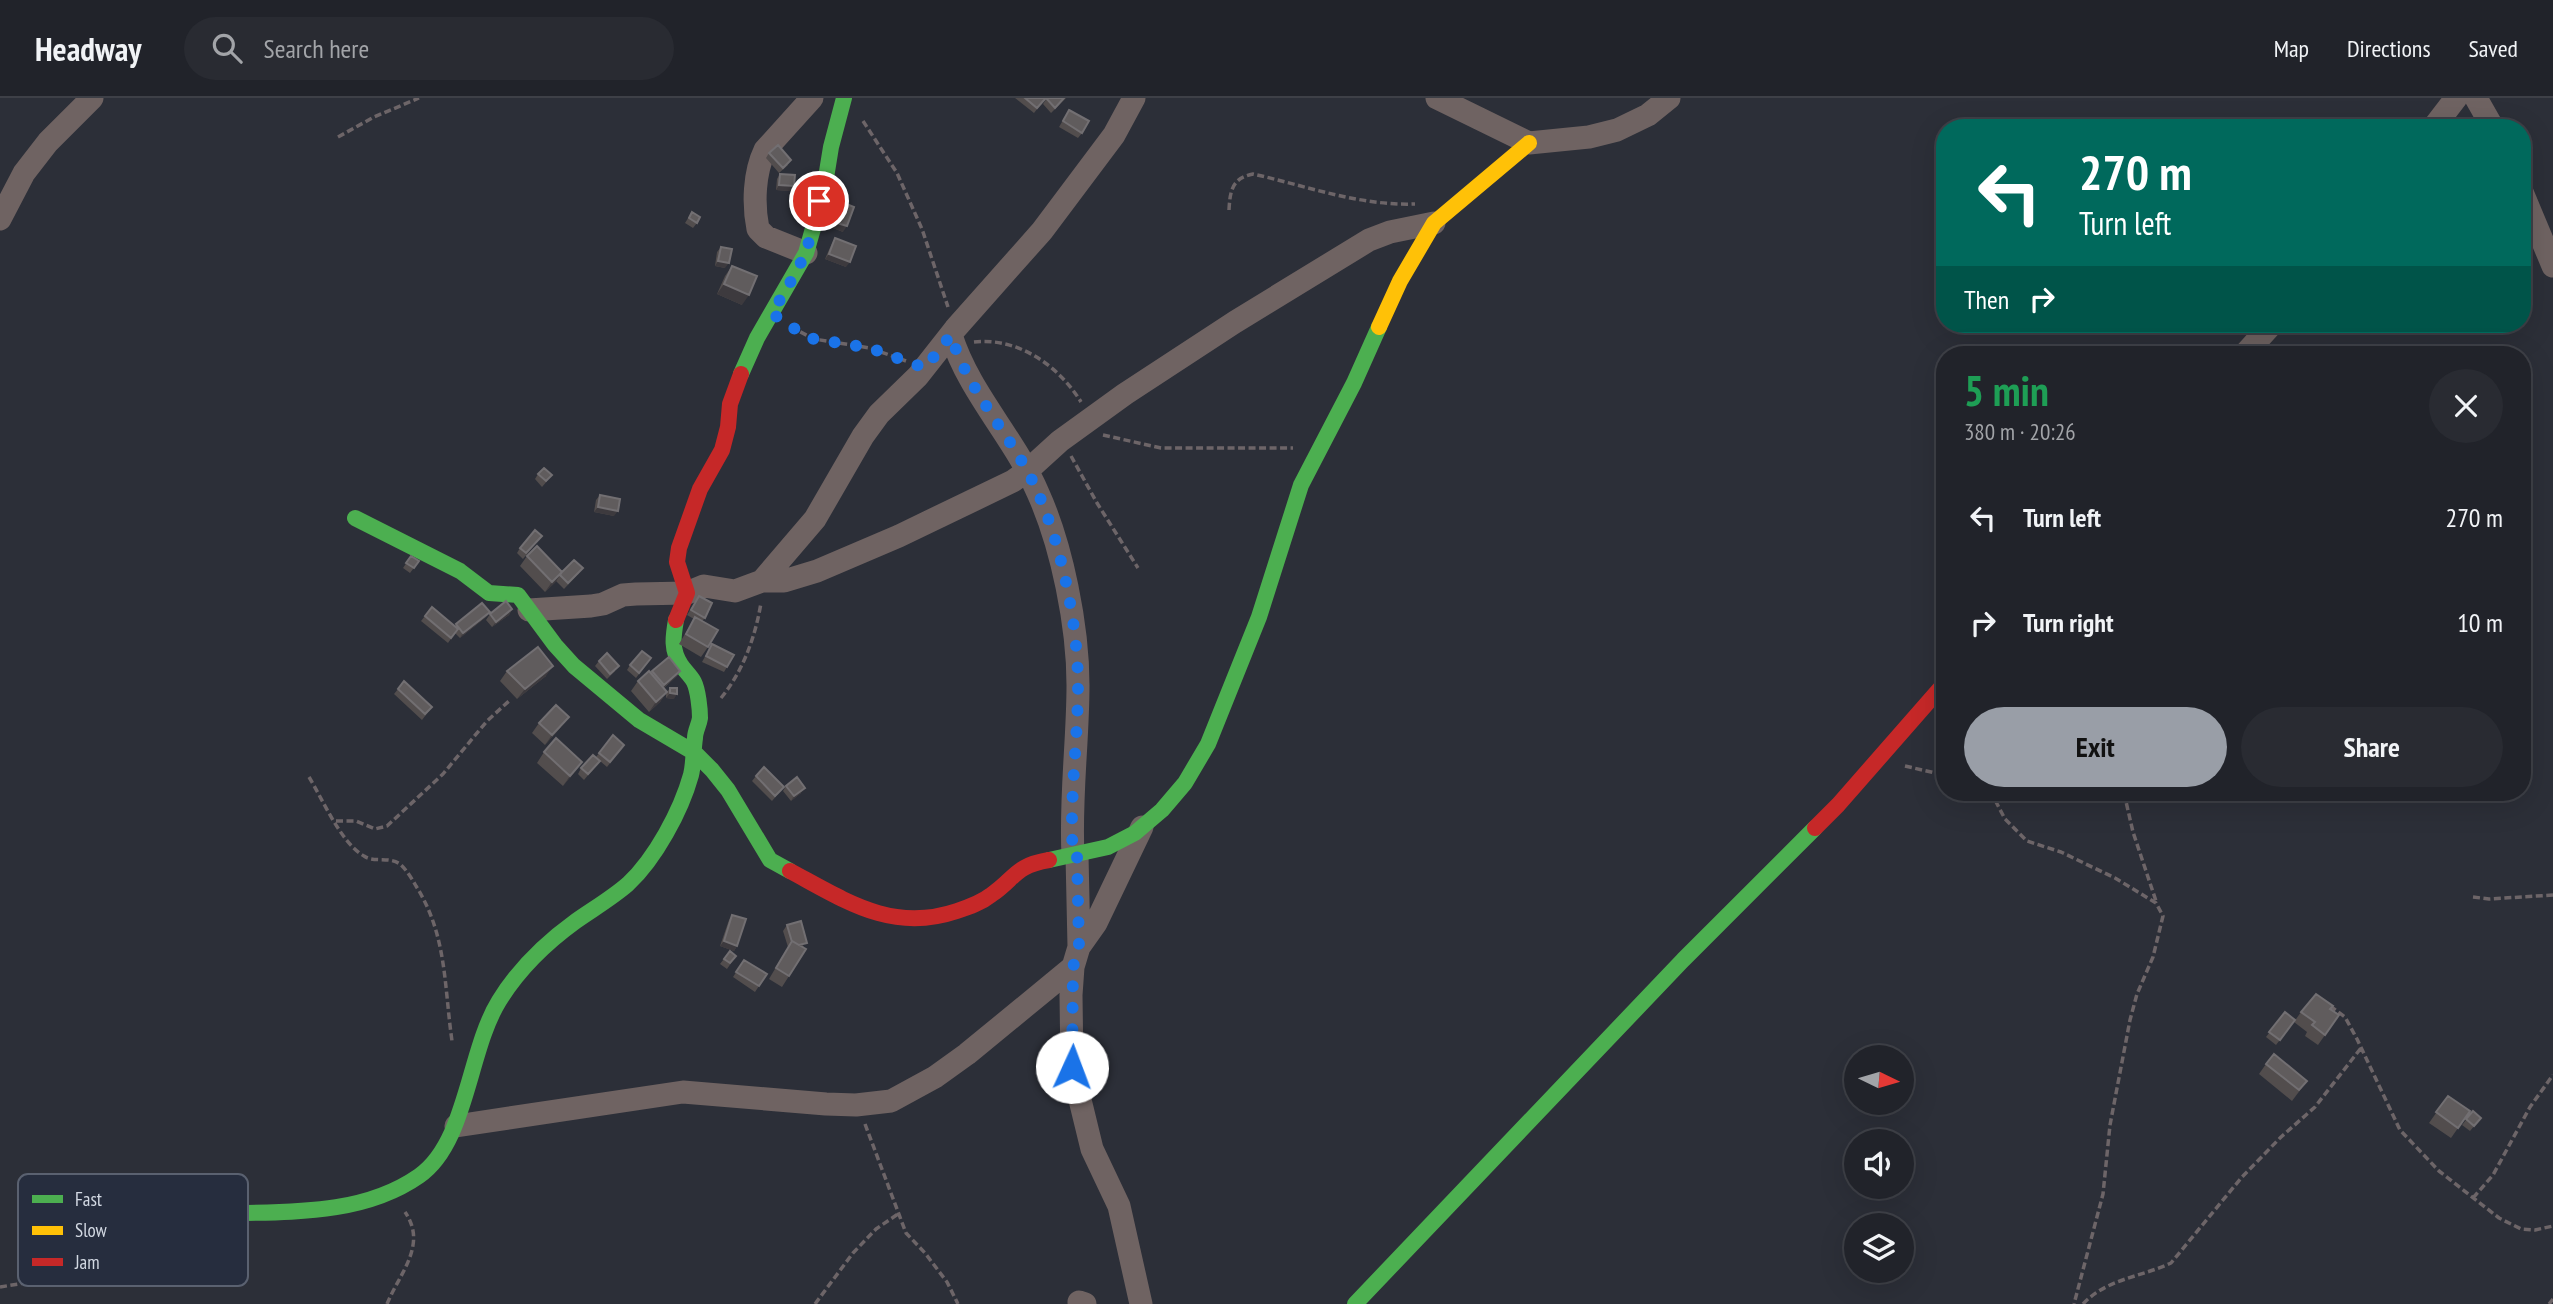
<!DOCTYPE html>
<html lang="en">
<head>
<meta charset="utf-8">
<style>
	:root { --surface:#21232a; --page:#292b32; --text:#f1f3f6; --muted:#a2a4a8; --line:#3e4047; --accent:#999ea7 }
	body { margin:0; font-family:"PT Sans Narrow",sans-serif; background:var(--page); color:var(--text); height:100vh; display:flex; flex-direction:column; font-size:26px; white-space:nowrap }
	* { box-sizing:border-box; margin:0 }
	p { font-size:23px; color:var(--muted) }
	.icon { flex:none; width:38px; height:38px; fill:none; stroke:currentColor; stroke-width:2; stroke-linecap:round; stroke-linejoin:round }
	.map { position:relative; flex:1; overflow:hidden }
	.panel { position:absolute; left:1936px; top:248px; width:595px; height:455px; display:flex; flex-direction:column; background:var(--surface); border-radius:28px; box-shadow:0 7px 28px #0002,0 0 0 2px var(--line) }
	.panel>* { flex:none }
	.banner { position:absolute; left:1936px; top:21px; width:595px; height:214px; border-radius:28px; box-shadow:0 7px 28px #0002,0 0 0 2px var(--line); background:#00695c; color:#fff; overflow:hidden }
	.needle { width:46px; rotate:95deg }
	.tools { position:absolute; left:1844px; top:947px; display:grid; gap:14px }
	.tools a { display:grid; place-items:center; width:70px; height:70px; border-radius:50%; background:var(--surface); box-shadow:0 7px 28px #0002,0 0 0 2px var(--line); font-size:35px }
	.pin { position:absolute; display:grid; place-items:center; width:60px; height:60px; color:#fff; margin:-30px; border:4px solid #fff; border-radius:50%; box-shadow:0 2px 7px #0007 }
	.me { position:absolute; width:77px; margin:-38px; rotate:2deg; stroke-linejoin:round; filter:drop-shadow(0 0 5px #0008) }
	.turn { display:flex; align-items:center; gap:24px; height:147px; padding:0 28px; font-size:32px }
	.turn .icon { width:91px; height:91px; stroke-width:2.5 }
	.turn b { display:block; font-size:49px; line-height:60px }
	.then { display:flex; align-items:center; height:66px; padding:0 28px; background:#0003; gap:14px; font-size:26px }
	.round { display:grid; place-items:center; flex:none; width:74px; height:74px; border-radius:37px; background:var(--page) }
	.summary { display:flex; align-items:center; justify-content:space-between; height:119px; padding:0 28px }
	h1 { font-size:42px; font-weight:700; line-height:52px; color:#1e9e55 }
	.button { display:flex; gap:14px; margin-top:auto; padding:14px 28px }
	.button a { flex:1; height:80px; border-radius:42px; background:var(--accent); color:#111; font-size:28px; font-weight:700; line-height:80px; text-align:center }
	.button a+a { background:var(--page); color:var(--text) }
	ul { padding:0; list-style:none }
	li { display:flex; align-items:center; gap:21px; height:105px; padding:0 28px }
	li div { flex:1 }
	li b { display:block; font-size:26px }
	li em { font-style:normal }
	header { display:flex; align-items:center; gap:42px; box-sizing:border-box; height:98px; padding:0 35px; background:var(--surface); border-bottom:2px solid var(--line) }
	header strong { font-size:33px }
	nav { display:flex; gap:38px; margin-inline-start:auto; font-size:24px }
	.search { width:490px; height:63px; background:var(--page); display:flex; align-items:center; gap:18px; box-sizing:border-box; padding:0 24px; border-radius:38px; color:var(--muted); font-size:26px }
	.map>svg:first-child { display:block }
</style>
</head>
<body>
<header>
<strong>Headway</strong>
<div class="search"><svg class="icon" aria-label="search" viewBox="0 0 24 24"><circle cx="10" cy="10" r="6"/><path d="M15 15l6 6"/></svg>Search here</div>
<nav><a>Map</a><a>Directions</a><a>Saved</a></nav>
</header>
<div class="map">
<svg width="2553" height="1206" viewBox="0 0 2553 1206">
	<rect width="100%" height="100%" fill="#2c2f38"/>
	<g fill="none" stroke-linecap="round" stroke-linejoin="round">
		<path stroke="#6d6568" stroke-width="3.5" stroke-dasharray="7 3.5" stroke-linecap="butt" d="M863 23 897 75 922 131 948 209
			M338 39 374 19 419 0
			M1229 112C1230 93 1232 80 1253 76 1307 88 1359 108 1415 106
			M791 229 814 241 870 250 906 263
			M974 244C1018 239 1059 268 1081 304
			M1103 337 1161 350H1293
			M1071 358 1097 405 1138 470
			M721 600C743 573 755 540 761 505
			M1905 668 1944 677
			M309 679C323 702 341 745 364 758 374 765 388 758 400 766 406 771 412 781 416 788 447 837 444 887 452 943
			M1988 695 1995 702 2005 721 2027 743 2061 754 2115 780 2156 805 2163 818 2153 859 2137 896 2130 922 2110 1027 2103 1096 2074 1206
			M2124 695 2133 734 2156 803
			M336 723H356L375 731 387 728 443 676 487 623 509 603
			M2473 799 2489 801 2553 797
			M2330 908 2345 919 2357 941 2400 1032 2439 1073 2499 1120 2521 1131 2535 1132 2553 1128
			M865 1026 906 1135 925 1155 947 1184 958 1206
			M2473 1100 2493 1077 2530 1009 2553 977
			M0 1189 68 1178 132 1181 149 1176 223 1121
			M387 1206C399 1176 428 1147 405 1114
			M815 1206 853 1155 876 1131 898 1116
			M2083 1206C2106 1181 2141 1179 2171 1165L2242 1079 2281 1039 2315 1009 2361 950
			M2549 1206 2553 1201"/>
		<path stroke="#6f6362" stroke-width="23" d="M1437 0 1529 45 1589 39 1617 32 1648 17 1669 0
			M2476 0 2493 30
			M2433 30 2456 0
			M2522 94 2553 168
			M0 121 24 75 48 44 92 0
			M806 155 766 139 758 131C753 106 754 75 765 52L812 0
			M951 237C969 295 1014 339 1038 395 1062 448 1078 528 1078 587 1078 644 1070 700 1073 757
			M2244 257 2272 226
			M762 483 815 421 863 338 879 316 918 278 955 231 1042 133 1114 37 1134 0
			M529 512 591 508 603 506 623 497 636 496 687 495 704 488 735 493 762 483H784L817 473 899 438 1013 383 1027 373 1060 343 1125 296 1235 224 1369 142 1390 134 1434 125
			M1077 757 1079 849
			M456 1028 683 994 826 1006 856 1007 891 1003 935 979 967 956 1073 869
			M1079 1204 1085 1206
			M1141 1206 1119 1108 1092 1051 1072 969 1071 897 1073 869 1079 849 1096 825 1142 729"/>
		<path stroke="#4caf50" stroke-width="16" d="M741 276 757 240 806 155 824 92 831 49 844 0
			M355 420 460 473 489 495 518 497 555 547 574 568 639 622 695 655 712 672 728 692 770 762 790 773
			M1049 762 1108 749 1135 735 1162 712 1185 685 1208 646 1259 519 1301 387 1354 285 1379 229
			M246 1115C305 1114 369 1113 419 1078 467 1045 468 953 499 903 518 872 547 844 576 823 593 811 612 800 628 786 655 761 681 713 691 677 694 665 693 653 695 640 695 633 699 627 700 620 700 611 698 592 694 584 691 578 685 573 681 567 671 552 673 539 676 522
			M1355 1206 1683 862 1815 730"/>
		<path stroke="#ffc107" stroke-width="16" d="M1379 229 1400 183 1434 125 1529 45"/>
		<path stroke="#c62828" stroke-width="16" d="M676 522 687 495 677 464 679 450 700 391 722 352 728 329 730 306 741 276
			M1815 730 1838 707 1944 586
			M790 773C846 803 892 835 957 813 969 809 981 805 991 797 1016 780 1014 768 1049 762"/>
	</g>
	<path fill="#524d4d" d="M1015 0H1044L1045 1 1034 15Z
		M1047 0H1066L1051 15 1043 6Z
		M1066 17 1082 35 1078 40 1059 29Z
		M769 55 788 67 779 75 766 60Z
		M780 76 790 93 776 92 777 81Z
		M844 105 843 134 833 130 841 110Z
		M692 114 697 125 693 130 685 125Z
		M835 140 846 169 825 161 832 145Z
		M721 149 725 170 715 168 717 154Z
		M732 168 742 207 717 196 725 178Z
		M538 376 548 382 542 389 535 381Z
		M600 397 614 418 594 414 596 402Z
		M542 438 523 461 517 455 520 450Z
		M411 458 419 463 410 475 403 470Z
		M527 458 562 474 579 475 564 491 556 483 545 494 520 468Z
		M699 498 705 520 702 523 708 549 701 559 679 546 694 521 687 517Z
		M432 509 455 528 456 526 490 514 486 519 460 540 455 535 448 545 421 523Z
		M512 511 509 517 492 529 486 522 490 516Z
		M712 546 727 569 724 574 702 564Z
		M651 560 636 580 627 572 630 567Z
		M599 563 615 573 607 581 595 568Z
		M507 573 546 578 517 601 500 583Z
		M652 573H680L677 578 664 590 667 594 670 590 674 601 666 600V595L660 604 649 614 631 593 638 583Z
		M398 591 432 609 422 622 394 596Z
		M539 625 561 629 545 647 532 635Z
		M613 637 624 647 607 669 600 663 584 682 578 676 581 670 596 659Z
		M544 654 582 664 563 688 537 665Z
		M756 678 784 689 772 703 752 683Z
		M786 688 801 695 791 703 783 693Z
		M732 817 737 848 734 853 720 848 729 822Z
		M787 827 804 849 789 878 782 889 769 881 788 849 783 833Z
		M730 853 736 858 727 871 720 866Z
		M744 862 767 876 755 894 733 879Z
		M2330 911 2339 917 2318 947 2305 938 2307 934 2294 924 2301 914Z
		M2285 914 2295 922 2276 947 2266 939Z
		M2266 966 2307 983 2292 1003 2259 976Z
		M2448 998 2470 1013 2451 1040 2429 1025Z
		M2473 1013 2481 1020 2470 1033 2462 1027Z"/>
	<path fill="#3d3a3e" d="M779 87 794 88 790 93 776 92Z
		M837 125 847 128 843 134 833 130Z
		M829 156 850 164 846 169 825 161Z
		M718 163 729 165 725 170 715 168Z
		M724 186 749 197 742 207 717 196Z
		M598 409 618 413 614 418 594 414Z
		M562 474 555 485 545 494 552 484Z
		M512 511 509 517 492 529 496 524Z
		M490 514 486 519 460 540 463 535Z
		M553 568 546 578 517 601 525 591Z
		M680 573 677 578 661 592 664 587Z
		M667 594 660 604 649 614 656 604Z
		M670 595 677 596 674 601 666 600Z
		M569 619 561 629 545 647 552 637Z
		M582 664 575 674 563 688 570 678Z
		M805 690 801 695 791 703 794 698Z
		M724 843 737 848 734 853 720 848Z"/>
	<path fill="#605c5d" stroke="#726f72" stroke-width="2" d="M1025 0H1044L1045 1 1037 10Z
		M1046 0H1064L1055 10Z
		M1069 12 1089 23 1082 35 1063 23Z
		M778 47 791 62 783 70 769 55Z
		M780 76 795 77 794 88 779 87Z
		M844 105 854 109 847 128 837 125Z
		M692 114 700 119 697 125 689 120Z
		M835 140 856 148 850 164 829 156Z
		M721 149 732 151 729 165 718 163Z
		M732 168 757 178 749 197 724 186Z
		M544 370 552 377 546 383 538 376Z
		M600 397 620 401 618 413 598 409Z
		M535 432 542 438 526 455 520 450Z
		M537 448 562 474 552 484 527 458Z
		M411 458 419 463 414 470 406 465Z
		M574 462 583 470 568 485 560 477 562 474 559 477Z
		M699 498 712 505 705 520 691 512Z
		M506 503 512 511 496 524 490 516Z
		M482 505 490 514 463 535 456 526Z
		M432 509 458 531 451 540 425 518Z
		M695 519 718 532 708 549 686 536Z
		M712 546 734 557 727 569 706 558Z
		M538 549 553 568 525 591 507 573Z
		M642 553 651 560 639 575 630 567Z
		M607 555 619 568 610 576 599 563Z
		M669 559 680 573 664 587 652 573Z
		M649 573 667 594 656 604 638 583Z
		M404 583 432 609 425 616 398 591Z
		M670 590H677V596L670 595Z
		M556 607 569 619 552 637 539 625Z
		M613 637 624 647 610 664 599 655Z
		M556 640 582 664 570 678 544 654Z
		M593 657 600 663 588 676 581 670Z
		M764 669 784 689 775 698 756 678Z
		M797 679 805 690 794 698 786 688Z
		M732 817 746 821 737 848 724 843Z
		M801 823 807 845 799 847 792 843V844L787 827Z
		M792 843 806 851 789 878 776 870Z
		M730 853 736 858 730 865 724 861Z
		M744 862 767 876 759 888 736 874Z
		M2316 896 2333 908 2330 911 2339 917 2325 937 2312 927 2315 924 2301 914Z
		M2285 914 2295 922 2280 942 2269 934Z
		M2274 956 2307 983 2299 992 2266 966Z
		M2448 998 2470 1013 2458 1030 2436 1014Z
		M2473 1013 2481 1020 2474 1028 2466 1021Z"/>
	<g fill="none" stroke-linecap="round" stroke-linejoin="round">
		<path stroke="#1a73e8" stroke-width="12" stroke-dasharray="0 21.6" d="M819 103 806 155 784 196 771 215 801 235 814 241 870 250 925 270 951 237C968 295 1014 339 1038 395 1062 449 1078 528 1078 587 1078 644 1069 700 1073 757H1077L1079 849 1073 869 1072 969"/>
	</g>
	<rect x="18" y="1076" width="230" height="112" rx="10" fill="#262d3e" stroke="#5a6170" stroke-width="2"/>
	<rect x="32" y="1097" width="31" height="8" fill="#4caf50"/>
	<rect x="32" y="1128" width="31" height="9" fill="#ffc107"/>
	<rect x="32" y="1160" width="31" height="8" fill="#c62828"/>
	<g font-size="19" fill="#d3d9e3">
		<text x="75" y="1108">Fast</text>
		<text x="75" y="1139">Slow</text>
		<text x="75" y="1171">Jam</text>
	</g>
</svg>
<div class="tools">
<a><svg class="needle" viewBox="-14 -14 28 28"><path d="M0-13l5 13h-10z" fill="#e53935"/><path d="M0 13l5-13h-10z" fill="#a2a4a8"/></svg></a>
<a><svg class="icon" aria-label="sound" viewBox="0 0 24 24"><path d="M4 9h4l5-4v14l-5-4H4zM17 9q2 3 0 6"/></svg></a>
<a><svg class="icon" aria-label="layers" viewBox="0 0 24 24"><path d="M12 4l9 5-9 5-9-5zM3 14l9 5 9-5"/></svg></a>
</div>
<div class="pin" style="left:819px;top:103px;background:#d93025"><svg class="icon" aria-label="arrive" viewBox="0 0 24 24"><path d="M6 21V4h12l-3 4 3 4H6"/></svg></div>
<svg class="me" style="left:1072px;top:969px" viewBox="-20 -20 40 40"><circle r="19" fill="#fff"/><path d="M0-13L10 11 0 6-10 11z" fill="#1a73e8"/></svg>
<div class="banner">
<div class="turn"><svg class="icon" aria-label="left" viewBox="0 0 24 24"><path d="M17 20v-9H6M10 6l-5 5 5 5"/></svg><div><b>270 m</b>Turn left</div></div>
<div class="then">Then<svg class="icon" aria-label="right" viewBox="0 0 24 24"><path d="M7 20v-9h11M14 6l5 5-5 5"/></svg></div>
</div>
<section class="panel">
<div class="summary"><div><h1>5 min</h1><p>380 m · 20:26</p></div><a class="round"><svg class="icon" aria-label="close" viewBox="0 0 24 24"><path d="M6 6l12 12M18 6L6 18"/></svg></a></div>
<ul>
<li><svg class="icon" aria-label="left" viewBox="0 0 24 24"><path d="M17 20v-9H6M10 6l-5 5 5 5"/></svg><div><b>Turn left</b></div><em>270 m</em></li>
<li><svg class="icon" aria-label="right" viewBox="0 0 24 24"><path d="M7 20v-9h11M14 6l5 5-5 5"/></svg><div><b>Turn right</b></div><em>10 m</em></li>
</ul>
<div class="button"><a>Exit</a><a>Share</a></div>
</section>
</div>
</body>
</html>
